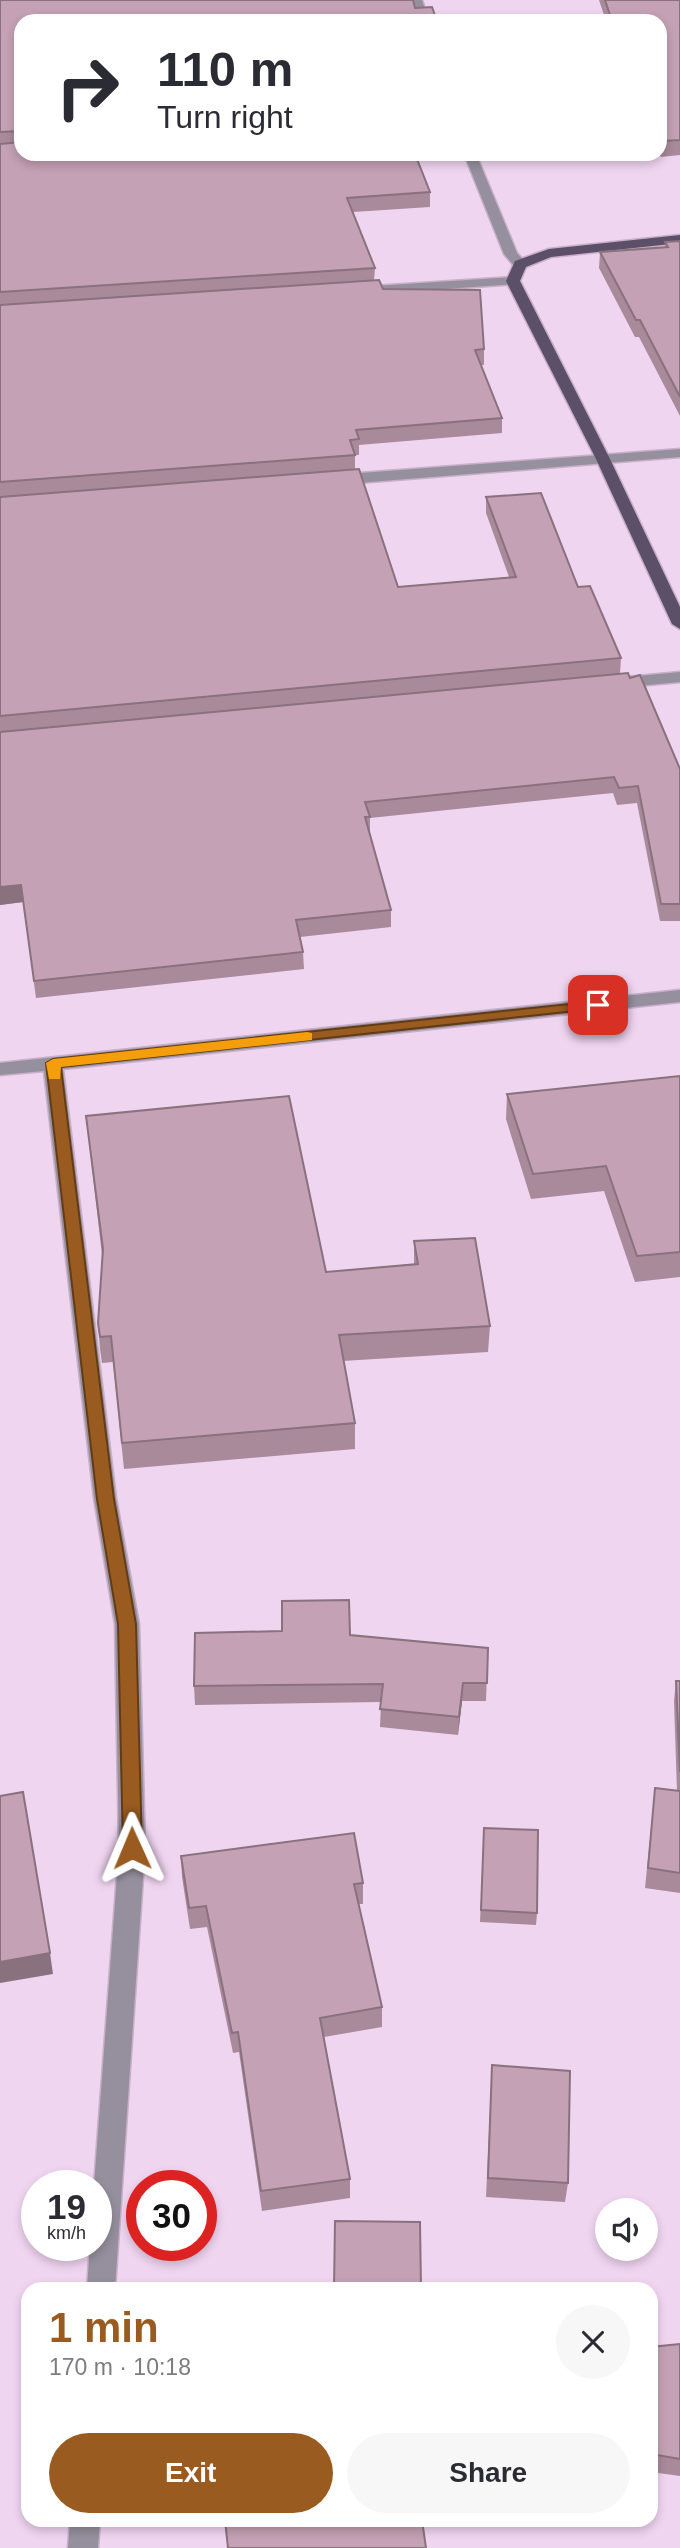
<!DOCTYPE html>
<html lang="en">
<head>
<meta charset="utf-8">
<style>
	:root { --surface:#fff; --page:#f7f7f7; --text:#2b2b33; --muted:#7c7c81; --accent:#995b20 }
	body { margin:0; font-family:Arial,sans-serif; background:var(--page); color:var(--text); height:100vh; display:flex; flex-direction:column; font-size:26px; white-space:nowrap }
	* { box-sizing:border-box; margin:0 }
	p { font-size:23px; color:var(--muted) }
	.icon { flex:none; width:38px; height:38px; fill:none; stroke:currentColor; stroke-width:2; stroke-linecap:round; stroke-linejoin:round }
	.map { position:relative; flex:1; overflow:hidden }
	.panel { position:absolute; left:21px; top:2282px; width:637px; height:245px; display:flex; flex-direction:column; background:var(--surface); border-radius:21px; box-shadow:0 4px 10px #0003 }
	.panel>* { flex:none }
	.banner { position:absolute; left:14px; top:14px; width:653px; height:147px; border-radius:21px; box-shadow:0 4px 10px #0003; background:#fff; color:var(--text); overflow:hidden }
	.fabs { position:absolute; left:595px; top:2198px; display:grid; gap:14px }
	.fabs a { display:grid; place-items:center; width:63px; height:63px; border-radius:50%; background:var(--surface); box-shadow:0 4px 10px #0003; font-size:35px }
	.speed { position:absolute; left:21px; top:2170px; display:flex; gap:14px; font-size:35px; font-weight:700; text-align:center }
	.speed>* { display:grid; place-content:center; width:91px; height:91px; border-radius:50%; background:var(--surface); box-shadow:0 4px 10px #0003; line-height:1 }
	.speed small { font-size:18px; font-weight:400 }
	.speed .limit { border:10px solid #d22; background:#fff; color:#111 }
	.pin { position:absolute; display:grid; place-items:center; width:60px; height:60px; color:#fff; margin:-30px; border-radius:14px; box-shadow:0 4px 10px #0006 }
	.me { position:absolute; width:77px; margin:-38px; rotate:359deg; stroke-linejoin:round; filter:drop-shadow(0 0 5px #0008) }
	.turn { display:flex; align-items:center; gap:24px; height:147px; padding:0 28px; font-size:32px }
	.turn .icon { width:91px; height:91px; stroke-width:2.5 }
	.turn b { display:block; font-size:49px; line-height:60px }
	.round { display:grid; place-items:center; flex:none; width:74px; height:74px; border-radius:37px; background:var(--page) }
	.headline { display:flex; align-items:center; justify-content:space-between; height:119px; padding:0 28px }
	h1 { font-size:42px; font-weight:700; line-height:52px; color:var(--accent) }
	.cta { display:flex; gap:14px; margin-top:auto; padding:14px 28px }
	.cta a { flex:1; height:80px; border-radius:42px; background:var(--accent); color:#fff; font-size:28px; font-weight:700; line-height:80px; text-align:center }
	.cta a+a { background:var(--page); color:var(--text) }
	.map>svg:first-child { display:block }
</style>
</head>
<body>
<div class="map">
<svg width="680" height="2548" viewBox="0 0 680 2548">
	<rect width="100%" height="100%" fill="#f0d5f1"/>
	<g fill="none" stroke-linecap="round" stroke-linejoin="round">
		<g stroke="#c8b0c9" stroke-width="3">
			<path id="minor" d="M410 0H422L429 21H417Z
				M464 154H476L517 253 527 264 525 267H515L504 254Z
				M513 277 520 281 518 284 358 295 351 291 358 287Z
				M680 449V457L333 485 325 480 333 475Z
				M680 672V682L616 688 608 683 616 678Z
				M680 990V1002L63 1069 116 1498 139 1624 145 1848 115 2289H87L90 2245H96L94 2186 119 1848 115 1624 94 1498 44 1071 0 1075V1063Z
				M70 2520H100L98 2548H68Z"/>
		</g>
		<g stroke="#c8b0c9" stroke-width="3">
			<path id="major" d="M680 235V243L551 257 526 267 520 281 610 459 680 607V629L672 624 596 459 506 281 515 261 549 249Z"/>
		</g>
		<use href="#minor" fill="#96909e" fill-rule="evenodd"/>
		<use href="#major" fill="#5b5068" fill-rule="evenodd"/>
	</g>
	<path fill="#a98a9b" d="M0 0 21 21V154L430 192V207L353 212 375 268 374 281 383 289 484 349V365H481L502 418V433L359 445V455H355V469L398 587 509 577 486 513V497L578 587 621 658 620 674 680 769V921H660L637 803 617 805 613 793 370 818V833L391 910V927L300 937 303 952 304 969 36 998 23 902 0 905Z
		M599 0H680V155L661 157 659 154H660V21H606Z
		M680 241V416L639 337H635L599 268 600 252 665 247V242Z
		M680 1076V1277L635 1282 604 1191 531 1199 506 1119 507 1094Z
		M86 1116 326 1272 414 1264V1241L490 1326 488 1352 343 1361 355 1423V1449L124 1469 113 1362 102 1363 100 1349 98 1323 102 1255Z
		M350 1635 488 1648 486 1701H462L458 1735 380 1727 381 1702 195 1705 194 1686Z
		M676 1681H680V1893L645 1888 655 1788 677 1791 674 1701Z
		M484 1828 537 1913 536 1925 480 1922Z
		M181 1856 363 1883V1904H359L382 2007V2027L324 2037 350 2179V2198L262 2211 239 2052 233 2053 207 1927 190 1929 182 1877Z
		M492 2065 568 2183 565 2202 486 2197Z
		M680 2344V2476L651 2472V2347Z"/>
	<path fill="#89717e" d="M21 885 23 902 0 905V887Z
		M463 1683 462 1701 458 1735 459 1717Z
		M50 1953 53 1974 0 1983V1962Z"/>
	<path fill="#c4a1b4" stroke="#89717e" stroke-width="2" d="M0 0H413L415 8 432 7 437 21H21V131L0 132Z
		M605 0H680V140L662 141 660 138V21H612Z
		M21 142V154H415L430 192 347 198 375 268 0 292V144Z
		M680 241V397L640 320H636L600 252 668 247 665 242Z
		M379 280 383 289 480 290 484 349 475 350 502 418 356 430 359 439 350 440 355 455 0 482V305Z
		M359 469 398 587 516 577 486 497 541 493 578 587 590 586 621 658 0 716V497Z
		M628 673 630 678 640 675 680 769V904H661L638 786 619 788 614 777 365 802 370 817H365L391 910 296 920 303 952 34 981 21 885 0 887V732Z
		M680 1076V1252L637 1256 606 1166 533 1174 507 1094Z
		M289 1096 326 1272 418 1264 414 1241 475 1238 490 1326 339 1335 355 1423 122 1443 111 1336 100 1337 98 1323 103 1249 86 1116Z
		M349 1600 350 1635 488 1648 487 1683H463L459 1717 380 1709 383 1684 194 1686 195 1633 282 1631V1601Z
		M676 1681H680V1772Z
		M655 1788 680 1791V1873L648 1868Z
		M23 1792 50 1953 0 1962V1796Z
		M484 1828 538 1830 537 1913 481 1910Z
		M354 1833 363 1883 354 1884 382 2007 320 2018 350 2179 261 2191 238 2032 232 2033 206 1906 189 1908 181 1856Z
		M492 2065 570 2071 568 2183 488 2178Z
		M335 2221 420 2222 421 2289H334Z
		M680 2344V2459L651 2454V2347Z
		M225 2520H422L426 2548H228Z"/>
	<path fill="#995b20" stroke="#633b15" stroke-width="2" d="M598 1001 603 1002V1008L61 1067 114 1499 136 1624 142 1848 139 1854H125L123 1848 118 1624 97 1499 46 1063 53 1059Z"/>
	<path fill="#f59e0b" d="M307 1032 312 1033V1040L61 1067 60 1079H49L46 1063 53 1059Z"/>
</svg>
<div class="fabs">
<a><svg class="icon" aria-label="sound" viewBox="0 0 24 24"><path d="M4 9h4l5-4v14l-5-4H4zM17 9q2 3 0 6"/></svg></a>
</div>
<div class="speed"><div>19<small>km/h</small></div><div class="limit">30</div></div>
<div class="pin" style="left:598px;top:1005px;background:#d93025"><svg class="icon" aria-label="arrive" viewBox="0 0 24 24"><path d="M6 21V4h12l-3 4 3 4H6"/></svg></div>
<svg class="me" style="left:132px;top:1848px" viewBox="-20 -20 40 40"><path d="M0-17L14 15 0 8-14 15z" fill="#995b20" stroke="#fff" stroke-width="4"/></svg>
<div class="banner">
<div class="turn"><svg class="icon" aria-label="right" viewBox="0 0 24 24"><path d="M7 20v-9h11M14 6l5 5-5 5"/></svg><div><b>110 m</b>Turn right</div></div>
</div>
<section class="panel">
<div class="headline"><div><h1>1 min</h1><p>170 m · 10:18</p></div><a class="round"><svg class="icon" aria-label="close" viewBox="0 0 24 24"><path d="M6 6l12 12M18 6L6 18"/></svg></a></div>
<div class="cta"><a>Exit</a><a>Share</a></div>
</section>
</div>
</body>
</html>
